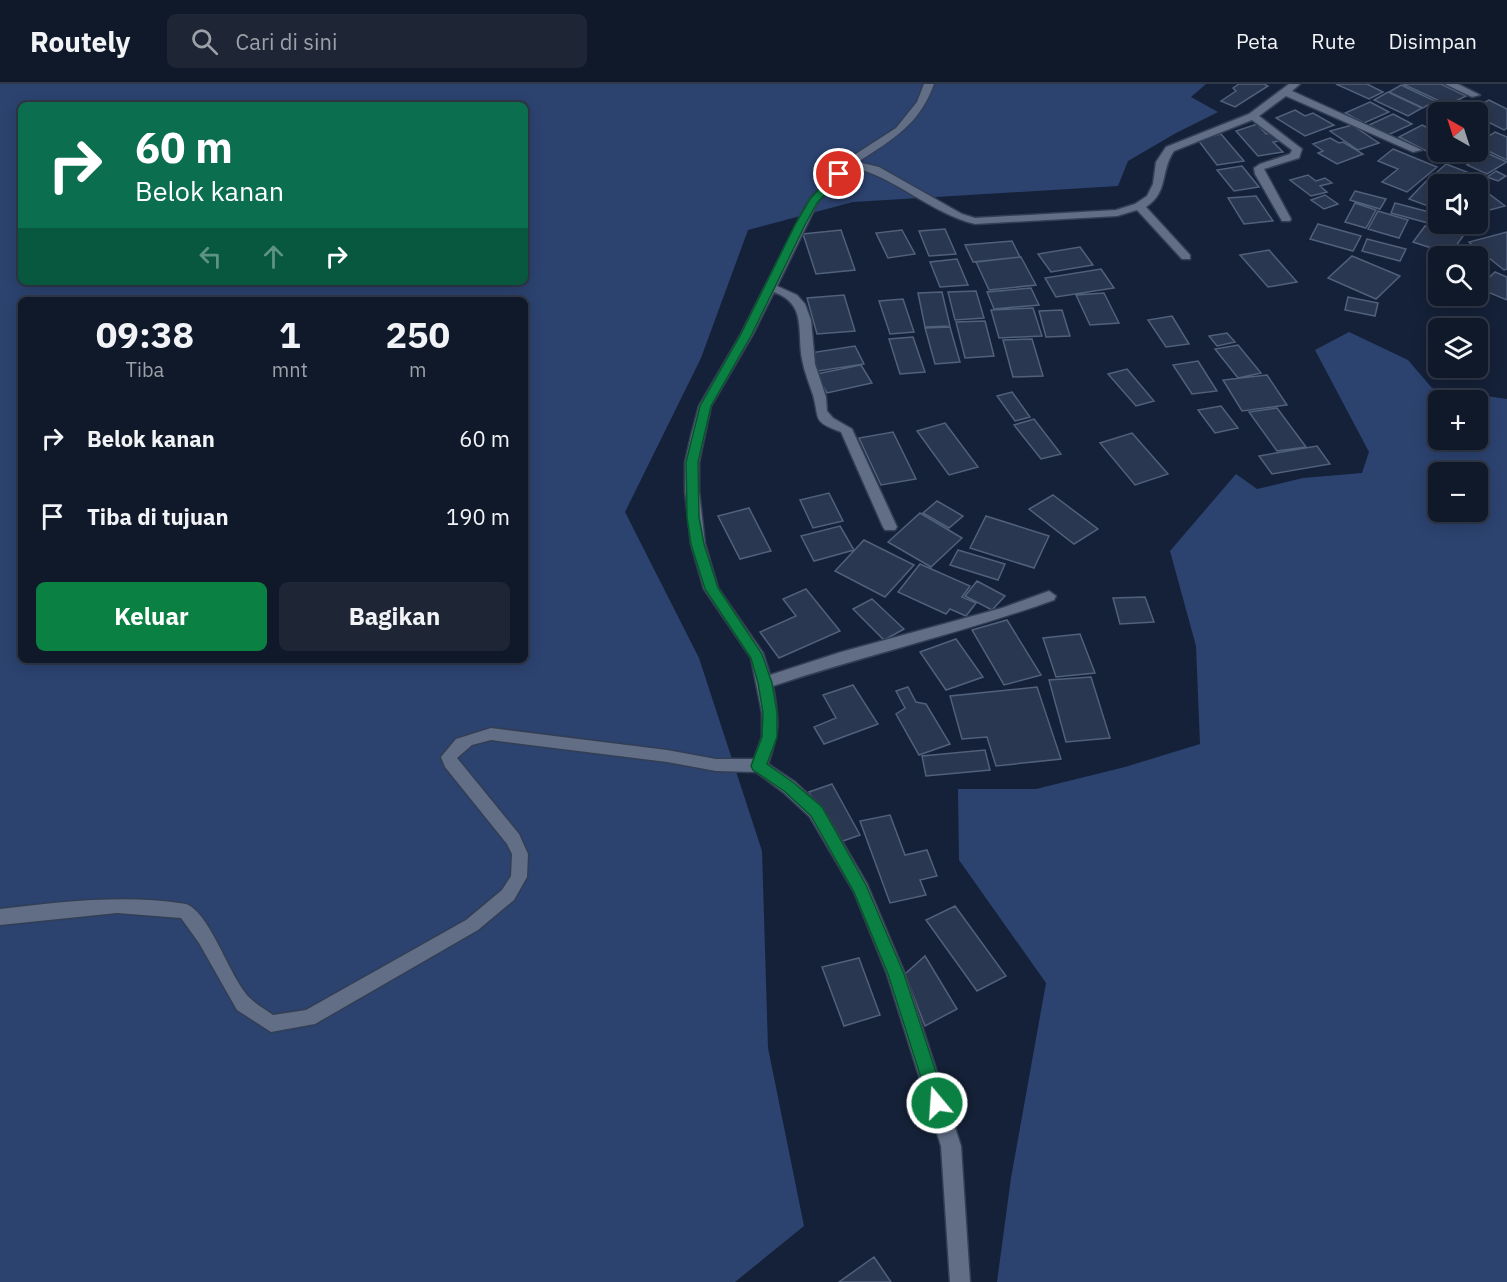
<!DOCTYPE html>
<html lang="id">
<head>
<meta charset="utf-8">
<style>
	:root { --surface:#10192a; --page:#1e2636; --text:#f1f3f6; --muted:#9ca0a8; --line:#303847; --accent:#0b8043 }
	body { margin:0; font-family:"IBM Plex Sans",sans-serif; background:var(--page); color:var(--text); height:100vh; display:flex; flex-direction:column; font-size:22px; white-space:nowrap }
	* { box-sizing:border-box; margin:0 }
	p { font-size:20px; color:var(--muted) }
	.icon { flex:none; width:33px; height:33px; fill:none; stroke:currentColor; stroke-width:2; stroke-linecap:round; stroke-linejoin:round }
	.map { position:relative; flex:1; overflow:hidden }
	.panel { position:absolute; left:18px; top:213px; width:510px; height:366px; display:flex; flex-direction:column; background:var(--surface); border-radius:9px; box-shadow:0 3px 15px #0003,0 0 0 2px var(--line) }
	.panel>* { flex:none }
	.hud { position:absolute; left:18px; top:18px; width:510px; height:183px; border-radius:9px; box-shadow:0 3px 15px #0003,0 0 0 2px var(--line); background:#0b6e4f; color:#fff; overflow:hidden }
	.needle { width:39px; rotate:321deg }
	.fabs { position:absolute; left:1428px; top:18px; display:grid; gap:12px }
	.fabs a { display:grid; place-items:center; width:60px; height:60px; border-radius:9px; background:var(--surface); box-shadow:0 3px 15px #0003,0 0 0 2px var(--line); font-size:30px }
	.pin { position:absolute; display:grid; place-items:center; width:51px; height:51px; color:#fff; margin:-26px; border:3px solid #fff; border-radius:50%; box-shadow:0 2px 6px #0007 }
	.me { position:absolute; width:66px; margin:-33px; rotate:342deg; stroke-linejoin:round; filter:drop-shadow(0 0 4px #0008) }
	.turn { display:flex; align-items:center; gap:21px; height:126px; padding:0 18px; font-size:27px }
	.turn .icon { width:78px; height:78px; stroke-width:2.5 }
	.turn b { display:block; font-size:42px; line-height:51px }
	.lanes { display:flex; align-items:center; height:57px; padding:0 18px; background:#0003; justify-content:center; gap:30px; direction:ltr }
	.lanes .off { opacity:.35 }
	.eta { display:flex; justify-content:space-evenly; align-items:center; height:102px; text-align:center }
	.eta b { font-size:36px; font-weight:800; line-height:42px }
	.primary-button { display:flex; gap:12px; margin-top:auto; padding:12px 18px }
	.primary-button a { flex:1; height:69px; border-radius:9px; background:var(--accent); color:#fff; font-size:24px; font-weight:800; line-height:69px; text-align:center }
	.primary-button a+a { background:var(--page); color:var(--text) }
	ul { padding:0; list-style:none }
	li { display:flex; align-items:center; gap:18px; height:78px; padding:0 18px }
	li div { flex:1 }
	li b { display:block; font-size:22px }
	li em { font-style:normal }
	header { display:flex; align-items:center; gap:36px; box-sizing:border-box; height:84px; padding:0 30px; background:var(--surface); border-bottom:2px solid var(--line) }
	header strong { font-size:28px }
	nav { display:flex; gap:33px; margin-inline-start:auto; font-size:21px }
	.search { width:420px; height:54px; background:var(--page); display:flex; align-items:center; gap:15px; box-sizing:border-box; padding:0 21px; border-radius:9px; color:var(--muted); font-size:22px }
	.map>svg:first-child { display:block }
</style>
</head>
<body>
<header>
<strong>Routely</strong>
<div class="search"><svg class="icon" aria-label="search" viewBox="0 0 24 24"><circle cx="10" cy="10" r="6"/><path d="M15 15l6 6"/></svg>Cari di sini</div>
<nav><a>Peta</a><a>Rute</a><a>Disimpan</a></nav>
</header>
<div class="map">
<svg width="1507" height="1198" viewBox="0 0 1507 1198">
	<rect width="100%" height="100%" fill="#152138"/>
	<path fill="#2c4370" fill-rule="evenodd" d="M0 0H1206L1191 13 1218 28 1176 49 1128 77 1118 102 853 118 748 146 701 274 625 428 699 574 762 767 768 964 804 1142 735 1198H0ZM21 21H525V198H21ZM21 216H525V576H21Z
		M1349 248 1408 276 1432 304 1507 315V1198H997L1011 1094 1046 899 959 776 958 705H1036L1125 683 1200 660 1196 562 1170 467 1236 390 1257 405 1303 394 1362 389 1369 368 1315 266ZM1438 316H1478V356H1438ZM1478 388V428H1438V388Z"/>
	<path fill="#2a3750" stroke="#51607b" stroke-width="1.5" d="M1239 0H1264L1268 2 1235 23 1221 17 1236 7 1233 4Z
		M1336 0H1367L1383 8 1369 15Z
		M1403 0H1441L1466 12 1448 21Z
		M1401 1 1435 17 1423 24 1389 8Z
		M1388 8 1422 24 1408 32 1374 16Z
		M1489 16 1507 25V44L1504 46 1478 33V28H1466Z
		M1370 18 1389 28 1364 39 1345 29Z
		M1295 26 1305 32 1313 29 1334 41 1305 52 1276 34Z
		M1393 30 1412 40 1388 51 1369 41Z
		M1257 40 1266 50 1272 48 1280 57 1273 58 1283 68 1258 72 1236 47Z
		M1352 41 1379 59 1358 66 1330 47Z
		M1422 41 1438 49V68H1445L1436 72 1399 53Z
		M1495 48 1507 53V76L1478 62V59Z
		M1221 50 1244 77 1217 81 1198 56Z
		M1330 54 1339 59 1343 58 1363 70 1337 80 1318 69 1323 67 1313 60Z
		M1393 65 1437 83 1407 108 1382 98 1398 85 1378 77Z
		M1478 67 1480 68 1462 79 1444 70 1449 68Z
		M1487 69 1507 78 1487 90 1467 81Z
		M1446 80 1480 93 1473 100H1464L1436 89Z
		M1242 82 1259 103 1234 107 1217 86Z
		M1496 87 1506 92 1498 97 1487 93Z
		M1433 90 1460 100H1438V123L1436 125 1409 115Z
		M1308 91 1316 97 1325 94 1332 99 1320 102 1327 108 1311 112 1290 96Z
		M1484 106 1505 122 1478 129V107Z
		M1355 107 1386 115 1380 125 1350 116Z
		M1325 111 1338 120 1324 125 1311 116Z
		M1256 112 1273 137 1244 140 1228 114Z
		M1355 119 1376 126 1366 144 1345 138Z
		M1395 119 1433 129 1428 139 1391 129Z
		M1378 127 1408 136 1399 154 1368 145Z
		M1318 140 1361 152 1353 167 1310 155Z
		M1445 141 1466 148 1450 170 1413 158 1425 142 1440 147Z
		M945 145 956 170 929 172 919 147Z
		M841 146 855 186 816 190 803 150Z
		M902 146 915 170 888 174 876 149Z
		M1507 148V185L1504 186 1469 158Z
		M1367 155 1406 165 1400 177 1362 167Z
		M1012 157 1020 173 973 178 965 161Z
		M1080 163 1093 181 1051 188 1038 170Z
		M1269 166 1297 198 1268 203 1240 171Z
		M1352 172 1400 192 1376 215 1328 194Z
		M1021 173 1036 201 989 206 976 178Z
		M957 175 968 201 940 203 930 178Z
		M1101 185 1114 204 1056 213 1045 194Z
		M1495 188 1507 193V216L1478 204Z
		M1031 204 1039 221 994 225 987 208Z
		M976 207 984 234 955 236 948 208Z
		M942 208 950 242 925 243 918 209Z
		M1104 209 1119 239 1090 241 1076 211Z
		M844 211 855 247 817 250 807 214Z
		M1348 213 1378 219 1375 232 1345 226Z
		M903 215 914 248 890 250 879 217Z
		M1033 224 1042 252 999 254 991 226Z
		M1062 226 1070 252 1046 253 1039 227Z
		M1172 232 1189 260 1166 263 1148 236Z
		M985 237 994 272 965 274 956 238Z
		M950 243 960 278 935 280 925 244Z
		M1227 249 1235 258 1217 262 1209 252Z
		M913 253 925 288 900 290 889 255Z
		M1032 255 1043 292 1013 293 1003 256Z
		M1238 261 1261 289 1238 294 1215 265Z
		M855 262 864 280 818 287 810 269Z
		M1198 277 1217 307 1192 310 1173 281Z
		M861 281 872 299 827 309 816 290Z
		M1127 285 1154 317 1136 322 1108 290Z
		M1267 291 1287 321 1242 327 1223 296Z
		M1012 308 1030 333 1015 337 997 312Z
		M1221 322 1238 344 1215 349 1198 326Z
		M1277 324 1306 363 1277 367 1249 328Z
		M1034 335 1061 370 1041 375 1014 341Z
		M945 339 978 383 949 391 917 347Z
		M893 348 916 395 881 401 859 354Z
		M1132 349 1168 390 1135 401 1100 359Z
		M1317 362 1330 380 1272 390 1259 372Z
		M829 409 843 437 813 444 800 416Z
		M1053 411 1098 445 1074 460 1029 425Z
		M937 417 963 432 949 444 923 429Z
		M749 424 771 467 740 475 718 432Z
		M920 429 962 454 931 483 888 458Z
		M986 432 1049 452 1034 484 970 464Z
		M840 442 854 466 814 477 801 452Z
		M864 456 914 481 885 513 835 487Z
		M958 466 1005 480 998 496 950 481Z
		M920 480 970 502 962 513 976 519 966 532 950 525 946 530 898 508Z
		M977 497 1005 512 992 526 965 512Z
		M806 505 840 547 779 574 760 548 796 532 783 515Z
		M1145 513 1154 538 1120 540 1113 514Z
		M872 515 904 545 884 556 853 525Z
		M1007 536 1041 591 1004 601 972 546Z
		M1080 550 1095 589 1056 593 1043 554Z
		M956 555 983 593 946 606 920 568Z
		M1091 593 1110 654 1066 658 1049 596Z
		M853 601 878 640 824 660 814 643 836 634 823 611Z
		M908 603 916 618 926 620 950 660 919 671 896 630 905 624 896 607Z
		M1037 603 1061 675 996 682 987 653 962 655 950 612Z
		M985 666 990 686 926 692 922 672Z
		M832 700 860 751 837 759 809 708Z
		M890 731 905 771 927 766 937 792 920 796 926 811 890 819 860 737Z
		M955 822 1006 892 977 907 926 836Z
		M925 872 957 925 925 942 905 890Z
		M859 874 880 931 844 942 822 883Z
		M874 1173 891 1198H839Z"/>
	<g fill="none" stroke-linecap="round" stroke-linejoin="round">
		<g stroke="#323e54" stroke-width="3">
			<path id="minor" d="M924 0H934C919 41 893 55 858 78L879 83 962 130 975 134 1116 126 1135 120 1147 112 1153 100 1156 78 1166 63 1249 30 1289 0H1300L1292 7 1422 66 1413 68 1286 12 1259 32 1302 65 1299 74 1264 85 1291 135 1290 137H1282L1255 90 1254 84 1260 80 1290 70 1292 66 1252 36 1174 67C1160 87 1169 108 1146 123L1190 171V175H1182L1137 126 1117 132 975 140C930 129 896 93 851 83L818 118 777 202 797 211 805 220 811 236 815 280 826 313 827 327 833 334 852 345 897 443 895 446H885L883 443 841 348C811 337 820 335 813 311 809 299 804 287 802 275 797 247 807 220 774 208L753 250 711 322 699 378V407L705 460 718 504 763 569 770 591 841 568 1002 524 1049 507 1056 512 1054 516C962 549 866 571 773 602 779 637 780 646 768 680L795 698 822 723 867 800 905 890 961 1062 970 1198H950L941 1062 887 890 854 808 810 733 783 708 756 688 716 687 667 678 491 656 472 661 457 674 519 750 528 770 527 793 514 816 478 846 315 940 271 948 237 926 199 859 181 834 117 829 0 841V825C62 818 123 810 186 820 211 829 230 896 251 915 257 921 266 926 273 931L306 926 466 836 502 806 511 792 512 770 507 760 445 683 441 673 456 655 491 644 667 666 716 675H754L762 653V629L751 574 704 505 691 460 685 407V378L691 352 699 322 741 250 808 117 845 77 896 44 917 18Z
				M1445 0H1458L1480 11 1472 13Z"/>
		</g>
		<use href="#minor" fill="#616e86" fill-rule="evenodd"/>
	</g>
	<path fill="#0b8043" stroke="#07532c" stroke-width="1.5" d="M835 88 844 90 817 119 806 139 752 250 711 322 698 378 699 433 704 460 718 504 762 570 772 599 777 629V653L767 680 794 699 822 723 866 801 904 890 946 1019 943 1025 937 1027 931 1025 929 1019 888 890 854 808 811 732 784 707 753 686 751 682 762 653 763 629 758 599 751 574 705 505 691 460 687 433 686 378 700 322 741 250 796 139 810 115Z"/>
</svg>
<div class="fabs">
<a><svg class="needle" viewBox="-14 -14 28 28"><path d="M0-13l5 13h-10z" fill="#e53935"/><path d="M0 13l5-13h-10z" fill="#9ca0a8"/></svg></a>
<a><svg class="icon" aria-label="sound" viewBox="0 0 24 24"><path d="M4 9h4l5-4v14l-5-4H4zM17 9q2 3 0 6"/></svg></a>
<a><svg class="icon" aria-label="search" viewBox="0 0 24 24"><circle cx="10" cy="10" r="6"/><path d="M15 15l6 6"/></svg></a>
<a><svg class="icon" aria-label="layers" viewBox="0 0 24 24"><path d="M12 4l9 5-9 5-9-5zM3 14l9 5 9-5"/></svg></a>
<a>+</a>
<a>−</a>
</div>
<div class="pin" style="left:839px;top:90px;background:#d93025"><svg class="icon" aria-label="arrive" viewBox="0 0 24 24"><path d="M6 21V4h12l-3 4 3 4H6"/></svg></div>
<svg class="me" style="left:937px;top:1019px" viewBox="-20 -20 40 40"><circle r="17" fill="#0b8043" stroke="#fff" stroke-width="3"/><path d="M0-11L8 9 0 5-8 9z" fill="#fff"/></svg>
<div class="hud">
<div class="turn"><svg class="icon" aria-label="right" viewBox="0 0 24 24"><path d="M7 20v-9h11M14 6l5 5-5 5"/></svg><div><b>60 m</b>Belok kanan</div></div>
<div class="lanes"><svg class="icon off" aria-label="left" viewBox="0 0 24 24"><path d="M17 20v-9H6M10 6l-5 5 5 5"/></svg><svg class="icon off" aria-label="ahead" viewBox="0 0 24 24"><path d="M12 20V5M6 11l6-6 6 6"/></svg><svg class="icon" aria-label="right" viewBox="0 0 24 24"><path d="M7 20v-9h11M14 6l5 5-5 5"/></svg></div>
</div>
<section class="panel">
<div class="eta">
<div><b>09:38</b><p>Tiba</p></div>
<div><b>1</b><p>mnt</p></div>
<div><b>250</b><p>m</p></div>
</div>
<ul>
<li><svg class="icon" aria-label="right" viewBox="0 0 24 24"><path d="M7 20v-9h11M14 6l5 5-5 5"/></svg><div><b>Belok kanan</b></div><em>60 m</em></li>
<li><svg class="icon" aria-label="arrive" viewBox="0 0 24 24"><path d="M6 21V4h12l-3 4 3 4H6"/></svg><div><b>Tiba di tujuan</b></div><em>190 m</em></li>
</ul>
<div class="primary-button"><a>Keluar</a><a>Bagikan</a></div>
</section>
</div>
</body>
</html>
